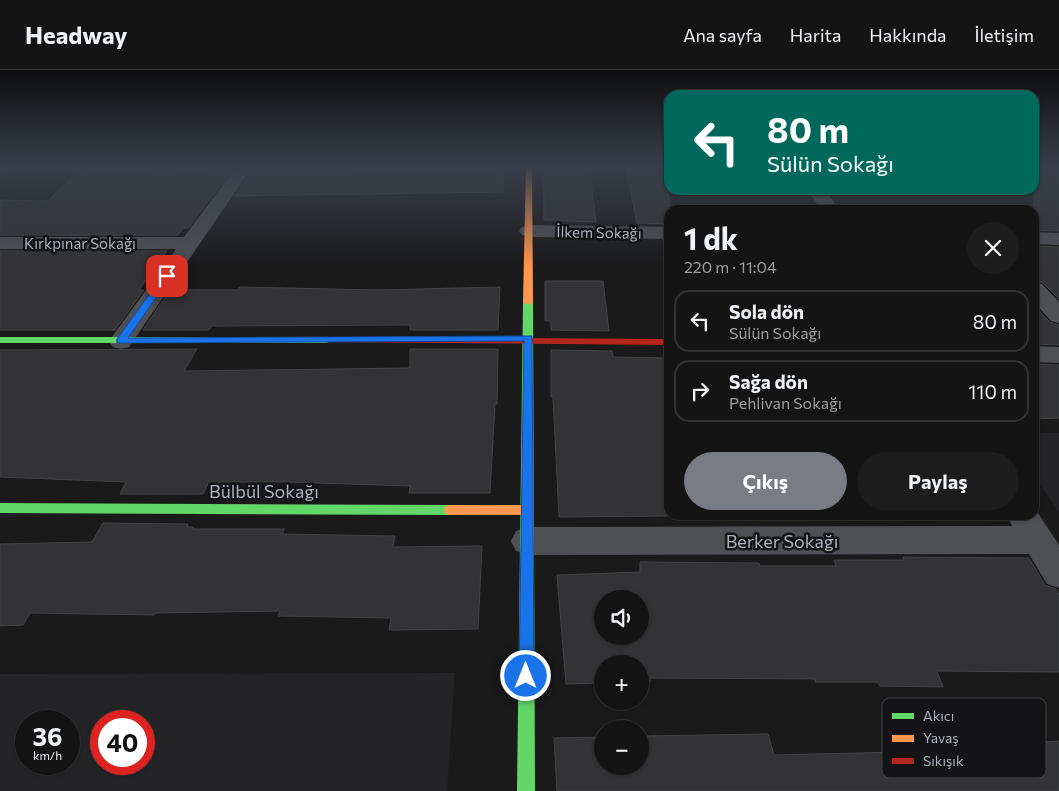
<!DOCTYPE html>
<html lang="tr">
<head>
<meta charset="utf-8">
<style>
	:root { --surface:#141414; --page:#1d1d1d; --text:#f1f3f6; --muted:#9d9ea0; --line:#333334; --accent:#797c83 }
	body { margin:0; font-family:Commissioner,sans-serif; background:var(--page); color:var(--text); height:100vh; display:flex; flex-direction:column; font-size:19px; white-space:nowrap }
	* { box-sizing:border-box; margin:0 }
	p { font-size:16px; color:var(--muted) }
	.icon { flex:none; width:28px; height:28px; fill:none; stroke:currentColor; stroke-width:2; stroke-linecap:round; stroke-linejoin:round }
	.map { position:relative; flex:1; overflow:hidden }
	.panel { position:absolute; left:664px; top:135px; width:375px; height:315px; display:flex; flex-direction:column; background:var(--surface); border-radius:15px; box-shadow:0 1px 4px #0004,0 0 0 1px var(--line) }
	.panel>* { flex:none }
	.banner { position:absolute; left:664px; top:20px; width:375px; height:105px; border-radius:15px; box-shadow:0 1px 4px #0004,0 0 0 1px var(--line); background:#00695c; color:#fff; overflow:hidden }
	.fabs { position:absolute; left:594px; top:520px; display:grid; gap:10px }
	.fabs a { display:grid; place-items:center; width:55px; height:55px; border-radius:50%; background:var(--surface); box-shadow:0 1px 4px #0004,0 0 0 1px var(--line); font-size:25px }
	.speed { position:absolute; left:15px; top:640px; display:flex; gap:10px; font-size:25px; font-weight:700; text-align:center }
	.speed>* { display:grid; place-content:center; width:65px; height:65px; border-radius:50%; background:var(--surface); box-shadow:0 1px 4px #0004,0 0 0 1px var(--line); line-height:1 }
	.speed small { font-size:12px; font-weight:400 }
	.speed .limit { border:8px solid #d22; background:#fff; color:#111 }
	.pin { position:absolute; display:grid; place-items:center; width:42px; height:42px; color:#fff; margin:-21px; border-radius:10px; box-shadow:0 2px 8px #0006 }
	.me { position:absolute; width:55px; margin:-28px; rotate:0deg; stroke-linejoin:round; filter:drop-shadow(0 0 4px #0008) }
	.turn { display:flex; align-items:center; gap:18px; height:105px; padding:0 20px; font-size:22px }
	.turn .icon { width:65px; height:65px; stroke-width:2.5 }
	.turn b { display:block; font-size:35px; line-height:42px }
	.round { display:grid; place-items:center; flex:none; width:52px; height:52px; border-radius:26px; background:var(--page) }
	.head { display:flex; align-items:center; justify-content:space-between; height:85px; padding:0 20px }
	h1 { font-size:30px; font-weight:700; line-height:38px }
	.cta { display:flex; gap:10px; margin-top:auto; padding:10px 20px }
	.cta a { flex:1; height:58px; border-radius:30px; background:var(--accent); color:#fff; font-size:20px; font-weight:700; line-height:58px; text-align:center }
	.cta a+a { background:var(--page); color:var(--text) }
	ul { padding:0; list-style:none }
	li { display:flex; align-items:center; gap:15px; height:62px; margin:0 10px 8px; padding:0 10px; border:2px solid var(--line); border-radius:15px }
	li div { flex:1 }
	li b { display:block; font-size:19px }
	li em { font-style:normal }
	header { display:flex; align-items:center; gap:30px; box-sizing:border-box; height:70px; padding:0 25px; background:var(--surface); border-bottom:1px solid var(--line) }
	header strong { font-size:24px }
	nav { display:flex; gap:28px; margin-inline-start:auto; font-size:18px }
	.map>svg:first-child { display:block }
</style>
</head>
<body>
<header>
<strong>Headway</strong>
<nav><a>Ana sayfa</a><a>Harita</a><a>Hakkında</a><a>İletişim</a></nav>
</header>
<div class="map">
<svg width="1059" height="721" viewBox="0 0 1059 721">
	<rect width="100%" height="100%" fill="#1a1a1b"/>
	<path fill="#242427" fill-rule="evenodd" d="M1034 363H1059V442L1034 405Z
		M455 603 447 721H0V604ZM26 651H69V694H26ZM101 651H144V694H101Z"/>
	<path fill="#333335" stroke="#434447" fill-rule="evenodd" d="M544 96H589L596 152 544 150Z
		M1034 96H1059V161L1034 160Z
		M504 98 503 122 235 126 252 101Z
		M626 98H669V154L637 153Z
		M210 100H232L188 158H183L178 165H0V130L48 131 76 104 202 103Z
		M1034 176 1059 177V229L1043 213 1034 210Z
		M0 181H167L139 220H144L115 260H0Z
		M545 211H603L609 261 551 260V251H545Z
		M240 217 378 220 500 217 498 260H410V255L212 256 209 260H143L170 220H238Z
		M1034 235 1050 252 1059 255V275L1034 274Z
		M197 279 184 301 410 298V279H498L497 334H495L490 423H409L410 416 287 412H209L203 424H120L126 412 0 407V280Z
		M551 280 612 281 613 287 669 288V446L559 447 553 327H551Z
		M1034 294 1059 295V348L1034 349Z
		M103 453 188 454 187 457H193V459H284L282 464 395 466 393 477 482 476 478 559 389 560 391 548 278 546 280 541 155 543 154 545 30 543 23 555 0 556V474L92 472Z
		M903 487 1029 488 1045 515 1056 519 1059 524V602L937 601 943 617 880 616 878 612H815V609L650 608V611H640V594H602V613L566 614 557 505 640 502V492L759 493 760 496H836L834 490H904ZM602 529H640V566H602Z
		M768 664 774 685 985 680 984 676 1059 671V721H557L554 668 602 667V696H640V666Z"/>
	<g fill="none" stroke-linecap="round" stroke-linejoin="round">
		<path fill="#4e5054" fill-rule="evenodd" d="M0 96H210L208 100 202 101 0 102Z
			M237 96H253L129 277 121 279 113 277 109 271 176 179H0V167H184Z
			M808 120H826L839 140H821Z
			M529 155 669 157V169L529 167 522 165 519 161 522 157Z
			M1034 162 1059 163V175L1034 174Z
			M1034 212 1042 214 1059 232V253L1051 251 1034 232Z
			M1034 276 1059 277V293L1034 292Z
			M1034 437 1059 475V518L1047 514 1029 484 527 485 516 481 511 471 516 461 527 457 1012 456 1007 445H1034Z"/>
		<path fill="#63d668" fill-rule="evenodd" d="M528 229 533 232 535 721H517L523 232Z
			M0 267H327L332 270 327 273H0Z
			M0 433 450 435 454 436 456 440 454 444 450 445 0 443Z"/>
		<path fill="#ff974d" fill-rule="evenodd" d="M526 96H532L533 232 528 235 523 232Z
			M450 435H527L531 436 533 440 531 444 527 445H450L446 444 444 440 446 436Z"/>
		<path fill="#b3261e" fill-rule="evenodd" d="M327 267 669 269V275L324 272 322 270 324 268Z"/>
	</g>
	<linearGradient id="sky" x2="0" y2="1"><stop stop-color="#0e0e0f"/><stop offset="0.49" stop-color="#383e4a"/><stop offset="1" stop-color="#383e4a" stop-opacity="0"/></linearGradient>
	<rect width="1059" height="197" fill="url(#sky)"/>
	<path fill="#1a73e8" stroke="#114b97" d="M167 203 171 206 128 268 532 266 534 606 532 611 526 613 521 611 519 606 524 271 117 273V269L164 204Z"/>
	<g text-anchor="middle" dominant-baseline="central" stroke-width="5" stroke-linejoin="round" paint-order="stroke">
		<g font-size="15" fill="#acb1bb" stroke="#141417">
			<text transform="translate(599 162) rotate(1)">İlkem Sokağı</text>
			<text x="80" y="173">Kırkpınar Sokağı</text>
		</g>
		<g font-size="18" fill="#acb1bb" stroke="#141417">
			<text x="264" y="421">Bülbül Sokağı</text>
			<text x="782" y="471">Berker Sokağı</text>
		</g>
	</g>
	<rect x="882" y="628" width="164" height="80" rx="8" fill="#141417" stroke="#424348" stroke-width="1"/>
	<rect x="892" y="643" width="22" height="6" fill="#63d668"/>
	<rect x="892" y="665" width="22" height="7" fill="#ff974d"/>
	<rect x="892" y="688" width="22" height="6" fill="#b3261e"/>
	<g font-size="14" fill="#acb1bb">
		<text x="923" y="651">Akıcı</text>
		<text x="923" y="673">Yavaş</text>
		<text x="923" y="696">Sıkışık</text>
	</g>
</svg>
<div class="fabs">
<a><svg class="icon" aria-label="sound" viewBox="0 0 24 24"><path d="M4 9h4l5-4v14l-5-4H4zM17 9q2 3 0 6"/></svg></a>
<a>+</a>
<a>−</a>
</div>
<div class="speed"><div>36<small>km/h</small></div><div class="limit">40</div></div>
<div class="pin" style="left:167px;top:206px;background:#d93025"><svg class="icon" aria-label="arrive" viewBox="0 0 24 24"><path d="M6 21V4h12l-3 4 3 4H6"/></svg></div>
<svg class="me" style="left:526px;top:606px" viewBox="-20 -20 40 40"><circle r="17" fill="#1a73e8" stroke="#fff" stroke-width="3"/><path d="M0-11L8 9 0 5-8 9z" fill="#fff"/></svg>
<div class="banner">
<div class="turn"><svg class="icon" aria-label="left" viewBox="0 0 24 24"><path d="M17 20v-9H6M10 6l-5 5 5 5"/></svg><div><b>80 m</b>Sülün Sokağı</div></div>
</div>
<section class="panel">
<div class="head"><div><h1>1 dk</h1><p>220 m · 11:04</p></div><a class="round"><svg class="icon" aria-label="close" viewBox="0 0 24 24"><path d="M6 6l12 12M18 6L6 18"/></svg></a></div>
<ul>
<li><svg class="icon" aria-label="left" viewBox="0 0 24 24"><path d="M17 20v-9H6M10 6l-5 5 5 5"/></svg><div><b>Sola dön</b><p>Sülün Sokağı</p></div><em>80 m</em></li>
<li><svg class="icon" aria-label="right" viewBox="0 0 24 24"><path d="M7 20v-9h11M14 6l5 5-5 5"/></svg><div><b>Sağa dön</b><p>Pehlivan Sokağı</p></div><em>110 m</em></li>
</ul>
<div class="cta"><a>Çıkış</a><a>Paylaş</a></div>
</section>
</div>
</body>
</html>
